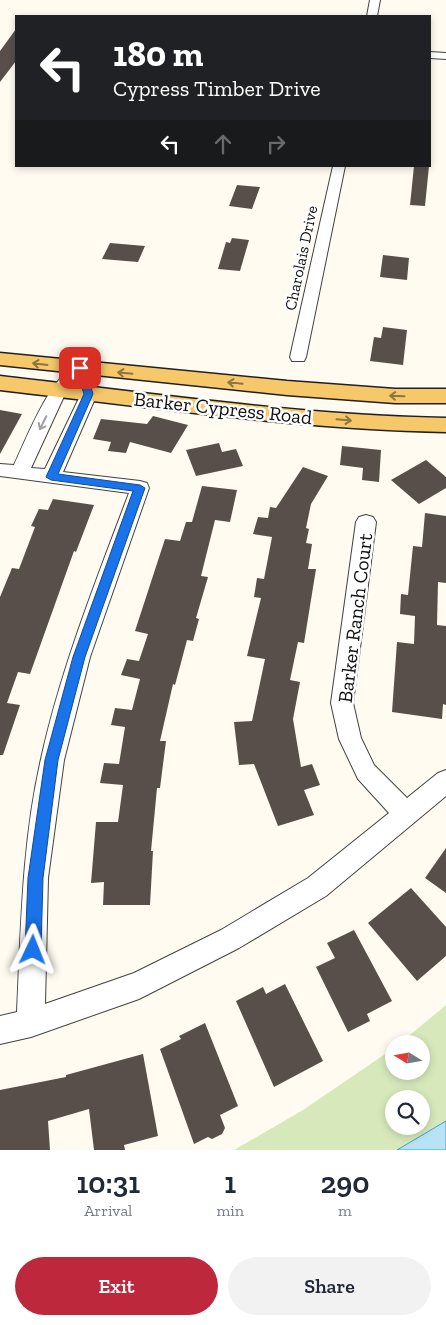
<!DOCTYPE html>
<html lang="en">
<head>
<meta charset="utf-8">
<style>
	:root { --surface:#fff; --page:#f2f2f3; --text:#1f2937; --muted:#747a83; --accent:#be283c }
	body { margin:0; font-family:"Zilla Slab",serif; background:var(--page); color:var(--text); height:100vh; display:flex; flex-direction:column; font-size:19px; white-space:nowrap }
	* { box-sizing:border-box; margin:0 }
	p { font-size:16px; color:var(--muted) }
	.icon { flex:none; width:28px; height:28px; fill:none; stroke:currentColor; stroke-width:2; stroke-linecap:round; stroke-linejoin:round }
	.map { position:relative; height:1150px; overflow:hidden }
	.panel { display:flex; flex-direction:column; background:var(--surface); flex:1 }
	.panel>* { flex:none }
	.top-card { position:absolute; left:15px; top:15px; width:416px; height:152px; border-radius:0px; box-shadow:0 2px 8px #0003; background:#202124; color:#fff; overflow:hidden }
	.needle { width:32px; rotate:281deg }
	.controls { position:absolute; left:385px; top:1035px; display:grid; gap:10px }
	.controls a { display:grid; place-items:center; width:45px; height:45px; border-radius:50%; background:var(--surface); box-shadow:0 2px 8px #0003; font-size:25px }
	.pin { position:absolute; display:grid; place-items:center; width:42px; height:42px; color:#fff; margin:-21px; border-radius:10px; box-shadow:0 2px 8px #0006 }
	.me { position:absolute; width:55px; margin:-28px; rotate:2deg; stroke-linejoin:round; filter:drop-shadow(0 0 4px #0008) }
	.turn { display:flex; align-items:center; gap:18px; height:105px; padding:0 15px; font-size:22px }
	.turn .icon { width:65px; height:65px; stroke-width:2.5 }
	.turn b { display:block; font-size:35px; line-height:42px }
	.lanes { display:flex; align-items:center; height:48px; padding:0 15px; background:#0003; justify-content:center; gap:25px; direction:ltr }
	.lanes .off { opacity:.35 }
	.eta { display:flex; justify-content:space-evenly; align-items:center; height:85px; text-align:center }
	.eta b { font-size:30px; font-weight:600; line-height:35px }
	.action { display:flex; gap:10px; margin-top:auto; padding:10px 15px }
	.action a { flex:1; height:58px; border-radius:30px; background:var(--accent); color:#fff; font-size:20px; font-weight:600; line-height:58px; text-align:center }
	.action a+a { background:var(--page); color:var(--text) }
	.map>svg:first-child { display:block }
</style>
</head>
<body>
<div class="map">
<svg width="446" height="1150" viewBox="0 0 446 1150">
	<rect width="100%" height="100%" fill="#fffbf1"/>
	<path fill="#d7e9bb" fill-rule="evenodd" d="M446 1005V1150H234L303 1110 394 1048V1071H421V1044H399ZM394 1099H421V1126H394Z"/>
	<path fill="#b7e3f5" stroke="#3fa0cb" d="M446 1121V1150H397Z"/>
	<path fill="#584f4b" d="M16 29V61L0 82V51Z
		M414 166H429L425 206 410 205Z
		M237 185 260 187 252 209 229 206Z
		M232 238 249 240 240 271 218 269 226 242 230 243Z
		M110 243 145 246 138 262 102 259Z
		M383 255 409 258 407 280 380 277Z
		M383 327 407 330 403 365 370 361 374 337 381 338Z
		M0 410 22 414 0 454Z
		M153 416 188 425 171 453 130 442 126 453 108 451 111 442 93 439 101 419 147 424Z
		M219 443 222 452 236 449 243 466 196 476 186 450Z
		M342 446 381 450 379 482 362 480 363 468 340 465Z
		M426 460 446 477V488L419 504 391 480Z
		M303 467 328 476 311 504 306 528 309 529 306 543 312 544 308 569H316L304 643 298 642 290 680 300 682 293 719 301 767 312 764 320 785 304 790 314 815 278 826 254 764 239 765 234 722 252 721 265 659 247 656 261 598 254 597 257 578 264 579 272 537 253 534 258 517 268 518 270 507 276 508Z
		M202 486 237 490 230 522 215 520 201 576 208 577 196 618 199 619 193 641 187 640 175 685 173 684 160 741H166L160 788H157L151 851H153L150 905H103L104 882 91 883 96 822H118L123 785 100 783 104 763 119 764 125 727 111 725 115 708 132 710 140 679 121 675 127 659 139 661 148 634 135 631 165 539 180 541 186 522H192Z
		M53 499 94 505 76 552 74 551 30 674 18 672 7 703 20 705 3 755H0V597L12 568 19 569 35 527 31 526 39 509 48 510Z
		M425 513 446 516V583L438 582 437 625 446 626V705L443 704 442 719 392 712 397 642 414 644 415 616 400 614 401 594 408 595 413 546 422 547Z
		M446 848V893L425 878Z
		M411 888 446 927V956L417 981 368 923Z
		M354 930 392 1001 367 1014 370 1021 348 1032 316 967 335 958 327 943Z
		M285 984 323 1061 274 1087 236 1001 263 987 266 994Z
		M205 1023 238 1106 220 1115 225 1128 222 1134 212 1139 208 1137 194 1144 160 1049 181 1039 179 1036Z
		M143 1054 158 1136 124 1145 125 1150H94L89 1109 48 1121 50 1150H0V1090L66 1077V1075Z"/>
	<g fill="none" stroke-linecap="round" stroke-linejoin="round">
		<g stroke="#424242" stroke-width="2">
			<path id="minor" d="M370 0H380L377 16H367Z
				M430 52 446 53V59L430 58Z
				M333 166H345L306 357 304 361H292L290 357Z
				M80 364 86 365 88 369 97 394 63 472 140 481 147 483 149 488 90 657 64 760 48 878 45 1004 134 973 221 930 308 878 389 813 358 779 339 739 331 703 356 522 359 517 366 515 373 517 376 522 353 703 361 738 374 765 407 798 438 773 446 770V796L326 896 239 948 139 999 31 1037 0 1044V1016L17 1012C21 927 22 842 41 759 61 668 96 581 129 493L0 476V464L14 465C26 440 52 371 80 364ZM76 382 81 394 45 469 31 468 66 392Z"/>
		</g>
		<g stroke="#202020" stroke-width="3">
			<path id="major" d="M0 353 287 381 395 389H446V403H395L287 395 0 365Z
				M0 376C148 393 297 415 446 418V432C297 429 148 407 0 390Z"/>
		</g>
		<use href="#minor" fill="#fff" fill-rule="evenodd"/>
		<use href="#major" fill="#f6c86a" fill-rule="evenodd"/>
	</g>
	<defs><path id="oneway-shaft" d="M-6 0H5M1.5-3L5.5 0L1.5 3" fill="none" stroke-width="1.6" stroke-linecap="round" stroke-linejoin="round" transform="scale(1.25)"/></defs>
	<g stroke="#8e7541">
		<use href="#oneway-shaft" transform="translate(40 364) rotate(-173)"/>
		<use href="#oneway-shaft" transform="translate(125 373) rotate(-175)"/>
		<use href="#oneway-shaft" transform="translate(235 383) rotate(-174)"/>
		<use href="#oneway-shaft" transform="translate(397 396) rotate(-178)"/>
		<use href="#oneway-shaft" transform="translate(344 420) rotate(5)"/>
	</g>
	<use stroke="#9f9f9f" href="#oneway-shaft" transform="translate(43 423) rotate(116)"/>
	<path fill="#1a73e8" stroke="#114b97" d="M77 366H80L85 368 93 394 58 474 140 485 145 488 85 657 58 760 43 878 41 950 38 956 33 958 28 956 25 950 28 878 45 760 73 657 133 491 51 480 46 477 84 394 75 368Z"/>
	<g text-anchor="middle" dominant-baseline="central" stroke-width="5" stroke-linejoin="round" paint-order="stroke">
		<g font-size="16" fill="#0f0f0f" stroke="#fff">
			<text transform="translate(301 258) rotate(-78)">Charolais Drive</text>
		</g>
		<g font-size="20" fill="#0f0f0f" stroke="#fff">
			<text transform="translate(223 408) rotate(6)">Barker Cypress Road</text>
			<text transform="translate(355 618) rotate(-83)">Barker Ranch Court</text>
		</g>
	</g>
</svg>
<div class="controls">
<a><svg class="needle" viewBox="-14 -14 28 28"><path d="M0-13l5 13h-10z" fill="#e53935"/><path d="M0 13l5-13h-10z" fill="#747a83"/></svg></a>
<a><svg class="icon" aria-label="search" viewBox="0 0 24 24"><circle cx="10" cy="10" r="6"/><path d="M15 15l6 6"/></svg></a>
</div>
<div class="pin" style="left:80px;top:368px;background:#d93025"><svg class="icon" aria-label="arrive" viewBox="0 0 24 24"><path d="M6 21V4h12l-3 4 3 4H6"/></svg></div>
<svg class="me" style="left:33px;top:950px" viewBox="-20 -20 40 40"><path d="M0-17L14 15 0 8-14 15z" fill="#1a73e8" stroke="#fff" stroke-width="4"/></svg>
<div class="top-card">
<div class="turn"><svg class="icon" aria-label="left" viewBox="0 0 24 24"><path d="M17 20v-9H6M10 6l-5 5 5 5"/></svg><div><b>180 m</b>Cypress Timber Drive</div></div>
<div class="lanes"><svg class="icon" aria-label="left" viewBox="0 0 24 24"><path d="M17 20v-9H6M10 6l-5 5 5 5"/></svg><svg class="icon off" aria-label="ahead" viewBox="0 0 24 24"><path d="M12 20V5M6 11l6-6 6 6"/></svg><svg class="icon off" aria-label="right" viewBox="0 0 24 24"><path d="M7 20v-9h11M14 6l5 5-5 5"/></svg></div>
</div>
</div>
<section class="panel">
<div class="eta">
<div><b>10:31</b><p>Arrival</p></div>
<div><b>1</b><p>min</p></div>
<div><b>290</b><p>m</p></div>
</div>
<div class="action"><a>Exit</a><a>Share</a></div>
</section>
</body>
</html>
